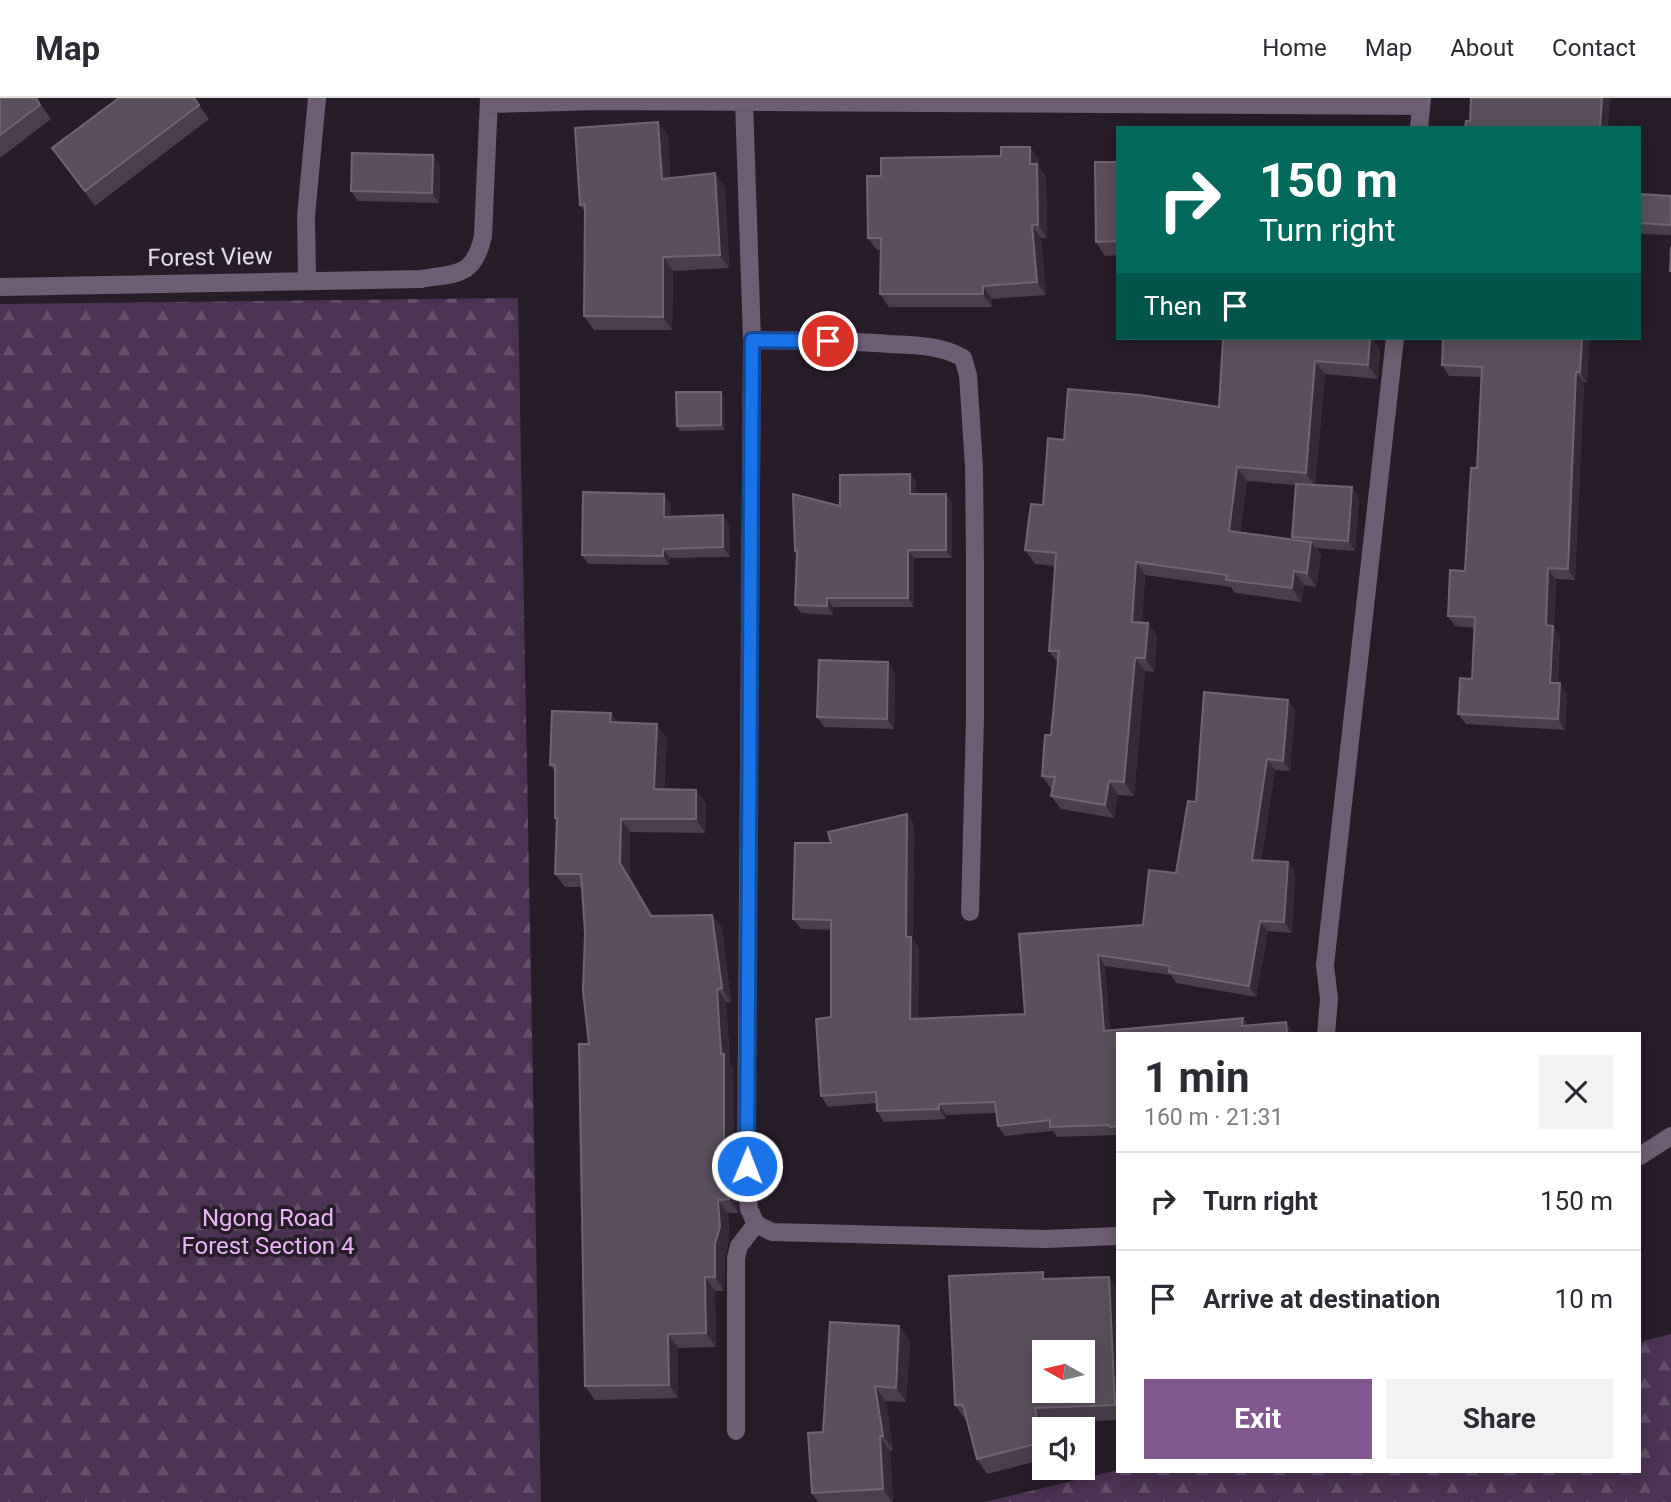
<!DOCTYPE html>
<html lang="en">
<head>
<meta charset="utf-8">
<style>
	:root { --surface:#fff; --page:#f2f2f3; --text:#2b2b33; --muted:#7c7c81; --line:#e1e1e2; --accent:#80588f }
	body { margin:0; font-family:Roboto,sans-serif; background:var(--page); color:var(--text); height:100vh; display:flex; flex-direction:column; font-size:26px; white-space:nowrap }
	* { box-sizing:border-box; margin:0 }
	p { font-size:23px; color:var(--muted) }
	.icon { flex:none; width:38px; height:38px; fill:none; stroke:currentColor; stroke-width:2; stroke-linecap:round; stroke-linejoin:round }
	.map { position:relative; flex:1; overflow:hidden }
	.sheet { position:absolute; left:1116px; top:934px; width:525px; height:441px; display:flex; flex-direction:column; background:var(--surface); border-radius:0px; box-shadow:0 4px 18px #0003 }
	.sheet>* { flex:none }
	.banner { position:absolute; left:1116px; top:28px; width:525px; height:214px; border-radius:0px; box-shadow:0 4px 18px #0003; background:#00695c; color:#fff; overflow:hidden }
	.needle { width:46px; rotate:278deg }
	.buttons { position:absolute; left:1032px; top:1242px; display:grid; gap:14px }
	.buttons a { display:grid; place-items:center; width:63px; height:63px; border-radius:0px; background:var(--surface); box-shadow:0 4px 18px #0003; font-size:35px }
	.pin { position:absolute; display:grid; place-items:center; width:60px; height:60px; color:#fff; margin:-30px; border:4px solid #fff; border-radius:50%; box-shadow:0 2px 7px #0007 }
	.me { position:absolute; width:77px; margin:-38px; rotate:1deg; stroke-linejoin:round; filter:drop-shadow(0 0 5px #0008) }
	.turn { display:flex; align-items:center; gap:24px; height:147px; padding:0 28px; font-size:32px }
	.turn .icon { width:91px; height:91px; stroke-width:2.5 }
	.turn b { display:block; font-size:49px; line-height:60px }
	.then { display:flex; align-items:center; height:66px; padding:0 28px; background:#0003; gap:14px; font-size:26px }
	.round { display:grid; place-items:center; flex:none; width:74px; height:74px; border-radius:0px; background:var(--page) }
	.headline { display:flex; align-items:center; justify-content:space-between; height:119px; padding:0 28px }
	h1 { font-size:42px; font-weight:700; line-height:52px }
	.cta { display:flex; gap:14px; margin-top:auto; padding:14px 28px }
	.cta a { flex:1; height:80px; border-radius:0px; background:var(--accent); color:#fff; font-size:28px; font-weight:700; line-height:80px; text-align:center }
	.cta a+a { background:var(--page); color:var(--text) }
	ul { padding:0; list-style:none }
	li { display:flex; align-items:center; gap:21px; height:98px; padding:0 28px; border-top:2px solid var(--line) }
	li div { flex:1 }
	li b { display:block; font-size:26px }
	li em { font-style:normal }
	header { display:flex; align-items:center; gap:42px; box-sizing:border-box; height:98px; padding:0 35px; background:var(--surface); border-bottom:2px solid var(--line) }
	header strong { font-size:33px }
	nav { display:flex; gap:38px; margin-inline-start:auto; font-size:24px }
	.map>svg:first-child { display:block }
</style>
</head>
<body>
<header>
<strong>Map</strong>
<nav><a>Home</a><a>Map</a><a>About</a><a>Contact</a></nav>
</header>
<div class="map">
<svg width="1671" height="1404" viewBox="0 0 1671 1404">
	<defs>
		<pattern id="forest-firs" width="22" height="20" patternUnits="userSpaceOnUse" patternTransform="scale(1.75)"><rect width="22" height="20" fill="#4c3253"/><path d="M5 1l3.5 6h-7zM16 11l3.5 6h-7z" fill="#664f6c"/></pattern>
	</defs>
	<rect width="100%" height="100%" fill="#271d29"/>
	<path fill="url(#forest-firs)" d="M518 200 541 1404H0V206Z
		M1671 1236V1404H985L1118 1372 1640 1374V1244Z"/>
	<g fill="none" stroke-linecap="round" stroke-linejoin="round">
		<path stroke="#6e5e73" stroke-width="18" d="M744 3 752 242 746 1086 749 1111 756 1126 772 1134 1046 1141 1118 1138
			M489 6 600 3 1421 8
			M1419 30 1422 0
			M307 182 306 118 317 0
			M0 189 421 181C457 175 474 179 483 138L489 0
			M752 242C798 243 843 242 889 246 914 247 940 247 963 260L968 277 974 369 975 465V620L970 814
			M1326 936 1329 901 1325 867 1395 240
			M1640 1058 1671 1038
			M736 1333V1160L739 1148 756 1126"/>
	</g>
	<path fill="#493f4c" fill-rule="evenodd" d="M0 0H36L51 21 0 60Z
		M194 0 209 21 95 108 52 50Z
		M658 24 668 38 670 80 715 75 725 89 729 170 673 173 672 232H594L584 218 585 114 580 107Z
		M1030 49 1039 62V69L1046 79 1047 140H1041L1046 197 992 201V209H889L880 196V152H877L868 140 881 78 1001 58Z
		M433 57 440 67 439 105 358 103 351 93Z
		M1118 64V157L1105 158 1096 144Z
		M1640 96 1671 98V137L1640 136Z
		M1223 240H1372L1380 252 1378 281 1325 276 1315 387 1359 399 1355 453 1316 450 1321 457 1316 489 1304 487 1301 504 1235 495 1231 489 1145 477 1142 524 1148 525 1157 538 1154 574 1145 573 1134 698 1118 697 1114 720 1061 711 1051 698 1052 691H1051L1042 678 1051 637 1058 565 1049 553 1055 468 1035 466 1025 452 1043 407 1064 342 1219 309ZM1247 383 1295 387 1292 439 1294 441 1240 434Z
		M1443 240H1588L1589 241 1587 285 1584 284 1575 482 1556 481 1554 529 1560 538 1558 585H1560L1567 596 1565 632 1466 626 1458 616 1472 581 1475 530 1455 528 1448 518 1465 473 1477 370 1482 279 1449 278 1442 267Z
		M724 299 725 332 680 333 677 328Z
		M910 376 916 384V396L952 405V460H914V509H833V517L801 515 795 507 797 456 795 453 840 408Z
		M671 406 670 419 729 426 730 459 670 460 669 467 588 466 582 457Z
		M895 574 894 631 824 629 817 619Z
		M1295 612 1290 673 1275 672 1261 762 1288 764 1295 774 1292 835 1268 833 1256 899 1176 885 1171 877 1105 868 1110 933 1243 920 1248 927 1286 924 1293 934 1118 936V1039H1117L1116 1037 1057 1039 1053 1033 1005 1038 998 1028 996 1015 946 1017V1021L884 1024 877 1013 876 1005 828 1009 821 998 831 919V832L801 831 793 821 831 745 907 716 914 727 913 842 919 849 918 921 1025 916 1019 836 1143 827 1176 775 1196 704Z
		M618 624 667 640 664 691 706 705 705 735 630 734V779L653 818 712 817 722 830 731 904H726L730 965 733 970 734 1078 738 1115H728L729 1142 725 1160 724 1193H715L716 1249 678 1250V1300L595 1302 585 1288 589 946 585 835 582 789H565L555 776 557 723 555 720V674L550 667Z
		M1109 1179 1118 1192V1322L1045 1325V1361L987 1376 977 1361 967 1321H965L955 1307 1048 1181Z
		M899 1228 910 1243 906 1304 886 1303 893 1352 890 1353 893 1404H818L812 1395 823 1334Z"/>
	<path fill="#352a37" d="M1602 0H1610L1608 30H1600Z
		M658 24 668 38 671 95 662 81Z
		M1030 49 1039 62V69L1046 79 1047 140 1038 127 1030 66Z
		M433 57 440 67 439 105 432 95Z
		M715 75 725 89 729 170 720 157Z
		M1032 127 1041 140 1046 197 1037 184Z
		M663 159 673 173 672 232 663 219Z
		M983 188 992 201V209L983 196Z
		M1370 240H1372L1380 252 1378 281 1368 267Z
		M1582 240H1588L1589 241 1587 285 1580 274Z
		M1315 263 1325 276 1315 388 1306 375Z
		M1576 274 1584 284 1575 482 1568 471Z
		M721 294 724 299 725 332 721 327Z
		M1237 369 1247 383 1239 446 1229 433Z
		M910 376 916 384V404L910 396Z
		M1352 389 1359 399 1355 453 1348 443Z
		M664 396 671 406 670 428 664 419Z
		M946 396 952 405V460L946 452Z
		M723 417 729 426 730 459 723 449Z
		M1311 444 1321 457 1316 489 1307 475Z
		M663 451 670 460 669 467 663 458Z
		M908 452 914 460V509L908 500Z
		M1136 464 1145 477 1141 537 1132 524Z
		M1548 470 1556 481 1554 529 1560 538 1557 595 1550 585 1546 527Z
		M1294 473 1304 487 1301 504 1292 490Z
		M827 500 833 509V517L827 508Z
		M1148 525 1157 538 1154 574 1145 560Z
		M1135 560 1145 573 1134 698 1124 684Z
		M888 564 895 574 894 631 887 621Z
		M1560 585 1567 596 1565 632 1558 621Z
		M1288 602 1295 612 1290 673 1283 663Z
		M611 615 620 628 610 624Z
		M657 626 667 640 664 704 654 691Z
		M1267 661 1275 672 1259 772 1252 762Z
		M1109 683 1118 697 1114 720 1105 707Z
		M696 692 706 705 705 735 696 721Z
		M907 716 914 727 913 842 919 849 918 932 910 921 906 839Z
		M621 721 630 734V779L661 831 651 818 620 765Z
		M1288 764 1295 774 1292 835 1284 824Z
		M712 817 722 830 731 904 722 890Z
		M1260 823 1268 833 1256 899 1249 888Z
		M1098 857 1105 868 1111 944 1104 933Z
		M717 891 726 904 730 965 733 970 734 1078 738 1115 729 1101 724 1064 721 956Z
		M1243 920 1251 931 1242 928Z
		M1286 924 1293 934 1294 936H1287Z
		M939 1006 946 1017V1021L939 1011Z
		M718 1102 728 1115 729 1142 725 1160 724 1193 715 1179V1146Z
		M705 1179 715 1193 716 1249 706 1235Z
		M1109 1179 1118 1192V1312L1115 1307Z
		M899 1228 910 1243 906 1304 896 1290Z
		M668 1236 678 1250V1300L669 1287Z
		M875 1288 886 1303 893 1352 883 1338Z
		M1035 1310 1045 1325 1047 1332H1045V1347L1043 1344Z
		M880 1338 890 1353 893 1404H892L883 1391Z"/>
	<path fill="#5a505d" stroke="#6f6572" stroke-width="2" fill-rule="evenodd" d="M0 0H36L40 7 0 37Z
		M119 0H194L199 7 85 93 52 50Z
		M1471 0H1602L1600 30H1465L1466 23H1470Z
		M658 24 662 81 715 75 720 157 663 159V219L584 218 585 106 580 107 575 30Z
		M1001 49H1030V66H1037L1038 127H1032L1037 184 983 188V196H880L881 140H868L867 78H881V60L1001 58Z
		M352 55 433 57 432 95 351 93Z
		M1095 64H1118V143L1096 144Z
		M1640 96 1671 98V127L1640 125Z
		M1671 148V173H1670Z
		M1223 240H1370L1368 267 1315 263 1306 375 1237 369 1229 433 1311 444 1307 475 1294 473 1292 490 1226 482 1227 477 1136 464 1132 524 1148 525 1145 560H1135L1124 684 1109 683 1105 707 1051 698 1055 679 1042 678 1045 637H1051L1059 553H1049L1056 455 1025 452 1031 406 1043 407 1048 340 1064 342 1068 291 1140 297 1219 309Z
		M1443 240H1582L1580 274H1576L1568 471 1548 470 1546 527 1553 528 1550 585H1560L1558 621 1458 616 1460 580 1472 581 1475 519 1448 518 1450 472 1465 473 1471 370H1477L1482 269 1442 267Z
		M676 294H721V327L677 328Z
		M910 376V396H946V452H908V500H827V508L795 507 797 453H795L793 396 840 408V377Z
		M1296 386 1352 389 1348 443 1292 439Z
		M583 394 664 396V419L723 417V449L663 451V458L582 457Z
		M819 562 888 564 887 621 817 619Z
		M1204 594 1288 602 1283 663 1267 661 1252 762 1288 764 1284 824 1260 823 1249 888 1169 874 1170 868 1098 857 1104 933 1243 920 1242 928 1286 924 1287 936H1118V1028L1110 1029 1109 1027 1050 1029V1022L998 1028 995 1004 939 1006V1011L877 1013 876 994 821 998 816 921 831 919V822L793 821 795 745H831L828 734 907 716 906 839H911L910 921 1025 916 1019 836 1143 827 1149 772 1176 775 1188 703 1196 704Z
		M552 613 611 615 610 624 657 626 654 691 696 692V721H621L620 765 651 818 712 817 722 890 717 891 721 956H724V1064L729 1101 718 1102 720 1129 715 1146V1179H705L706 1235 668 1236 669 1287 585 1288 579 946H589L583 893 585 835 581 776H555L557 720H555V667H550Z
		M1043 1174V1181L1109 1179 1115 1307 1035 1310 1043 1344 977 1361 963 1307H955L949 1178ZM1045 1255H1083V1293H1045Z
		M830 1224 899 1228 896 1290 875 1288 883 1338H880L883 1391 812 1395 808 1335 823 1334Z"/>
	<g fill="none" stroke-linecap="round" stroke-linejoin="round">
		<g stroke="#114b97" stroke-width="18">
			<path id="route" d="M747 1068 752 242 828 243"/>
		</g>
		<use href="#route" stroke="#1a73e8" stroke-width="12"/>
	</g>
	<g text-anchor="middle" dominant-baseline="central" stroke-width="7" stroke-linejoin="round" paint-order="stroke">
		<g font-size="24" fill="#e1dbe3" stroke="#271d29">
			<text transform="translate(210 159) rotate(-1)">Forest View</text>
		</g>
		<g font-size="24" fill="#ebb3f9" stroke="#271d29">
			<text x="268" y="1120">Ngong Road<tspan x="268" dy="28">Forest Section 4</tspan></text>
		</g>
	</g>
</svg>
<div class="buttons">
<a><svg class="needle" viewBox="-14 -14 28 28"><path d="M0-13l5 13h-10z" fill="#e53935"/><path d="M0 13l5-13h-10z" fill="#7c7c81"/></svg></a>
<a><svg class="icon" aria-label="sound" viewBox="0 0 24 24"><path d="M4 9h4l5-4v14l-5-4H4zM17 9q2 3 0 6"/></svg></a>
</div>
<div class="pin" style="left:828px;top:243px;background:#d93025"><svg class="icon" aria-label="arrive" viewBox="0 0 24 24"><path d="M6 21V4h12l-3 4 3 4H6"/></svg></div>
<svg class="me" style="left:747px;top:1068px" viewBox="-20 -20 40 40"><circle r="17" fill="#1a73e8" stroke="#fff" stroke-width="3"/><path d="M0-11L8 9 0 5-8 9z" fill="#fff"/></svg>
<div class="banner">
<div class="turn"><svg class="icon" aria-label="right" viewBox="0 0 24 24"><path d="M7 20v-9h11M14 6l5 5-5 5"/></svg><div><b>150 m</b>Turn right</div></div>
<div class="then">Then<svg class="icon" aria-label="arrive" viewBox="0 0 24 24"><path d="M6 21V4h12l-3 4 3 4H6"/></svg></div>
</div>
<section class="sheet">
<div class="headline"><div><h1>1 min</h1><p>160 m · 21:31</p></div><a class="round"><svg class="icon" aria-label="close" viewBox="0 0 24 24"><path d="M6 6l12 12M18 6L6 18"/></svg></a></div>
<ul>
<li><svg class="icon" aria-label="right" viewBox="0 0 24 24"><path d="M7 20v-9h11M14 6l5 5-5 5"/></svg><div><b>Turn right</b></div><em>150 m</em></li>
<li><svg class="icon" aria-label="arrive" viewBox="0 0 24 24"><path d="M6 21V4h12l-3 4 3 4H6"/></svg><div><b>Arrive at destination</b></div><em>10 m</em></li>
</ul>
<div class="cta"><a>Exit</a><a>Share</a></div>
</section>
</div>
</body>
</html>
